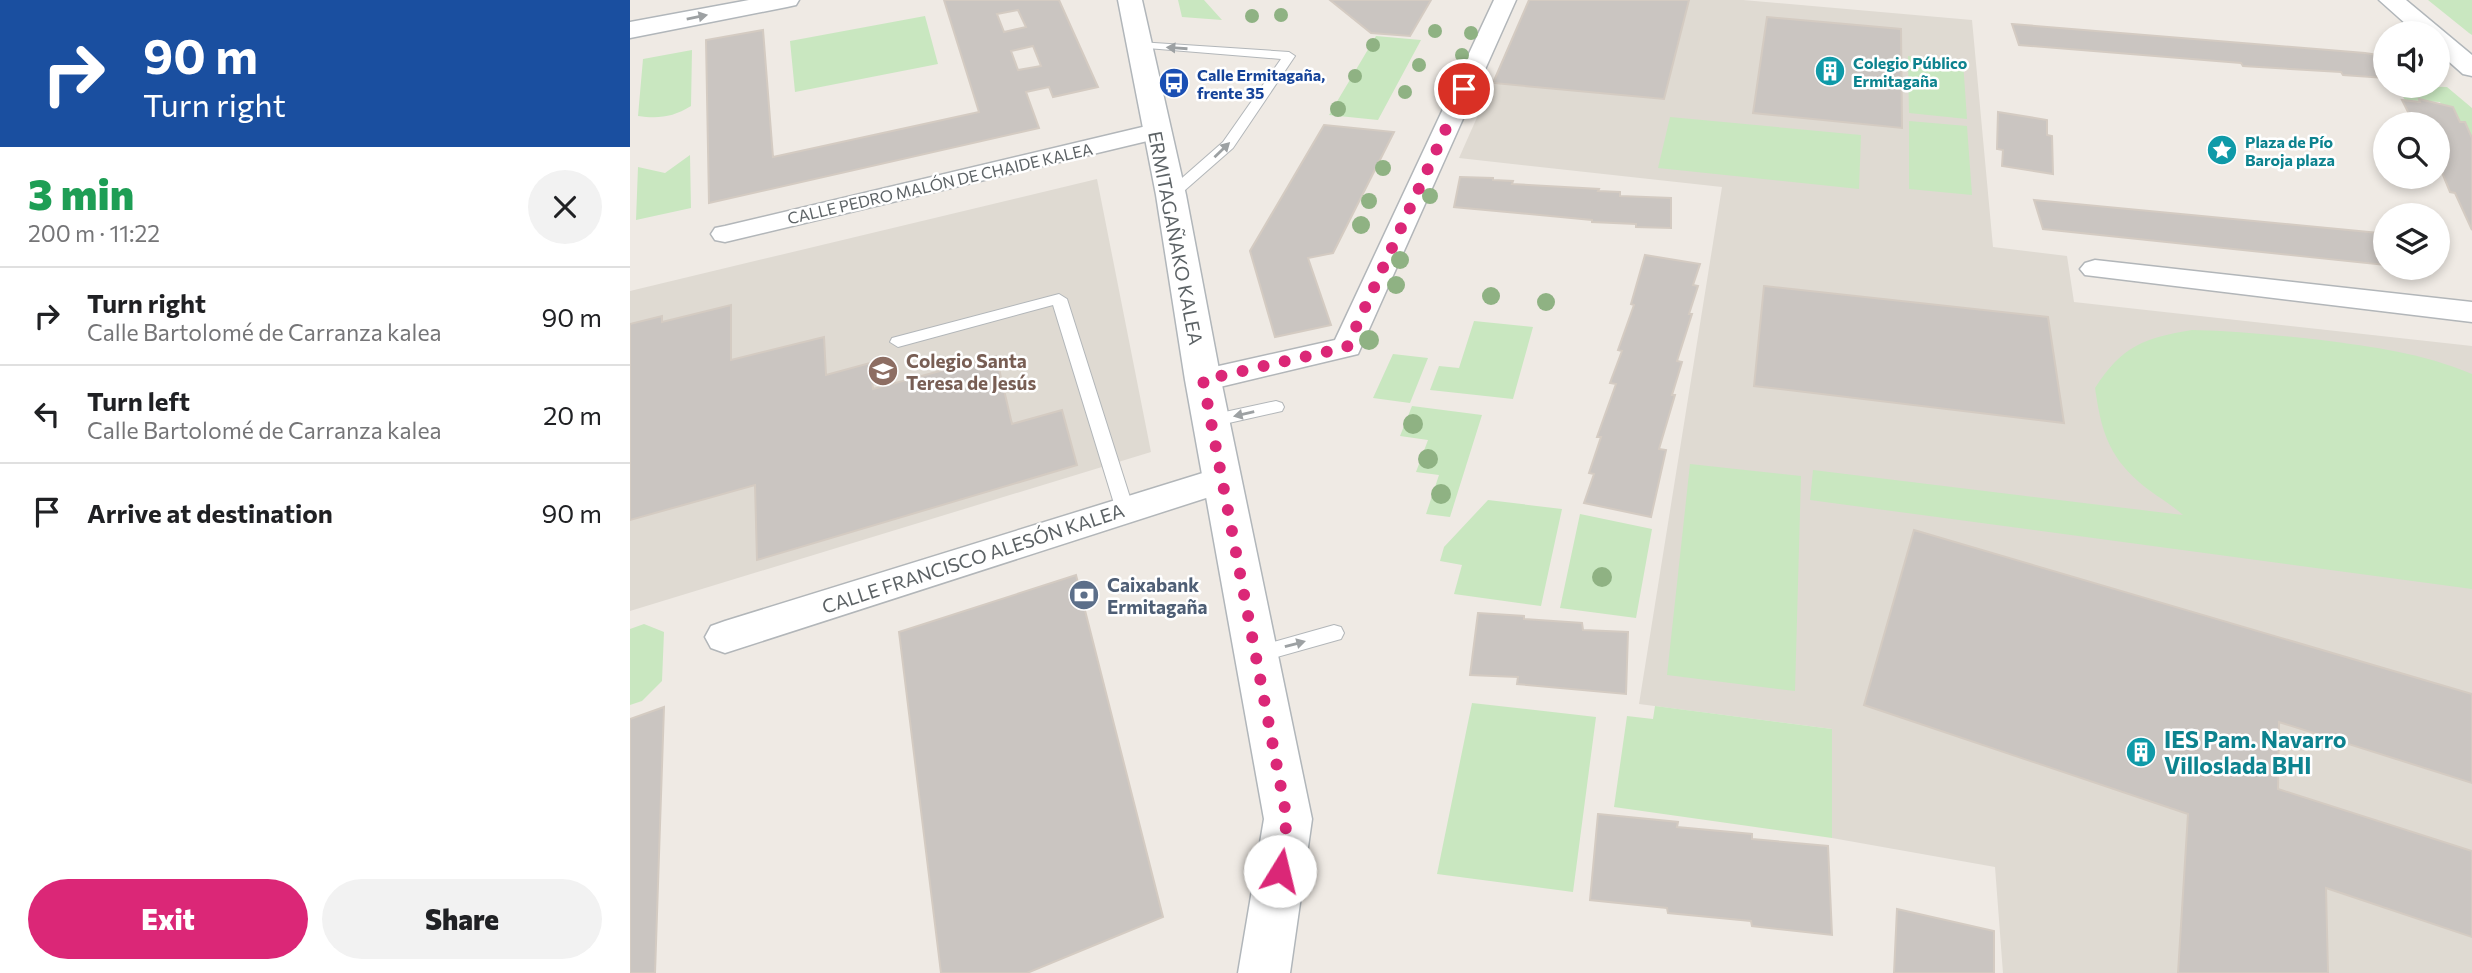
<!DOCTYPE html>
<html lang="en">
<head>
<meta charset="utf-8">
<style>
	:root { --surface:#fff; --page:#f2f2f2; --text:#202124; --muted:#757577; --line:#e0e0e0; --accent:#db2777 }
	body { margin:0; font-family:Commissioner,sans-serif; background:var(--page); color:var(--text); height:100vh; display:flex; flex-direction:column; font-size:26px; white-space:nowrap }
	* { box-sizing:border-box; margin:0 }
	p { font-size:23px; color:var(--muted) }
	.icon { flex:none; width:38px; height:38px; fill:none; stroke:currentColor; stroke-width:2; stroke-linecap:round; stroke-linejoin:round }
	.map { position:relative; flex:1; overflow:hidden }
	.side { display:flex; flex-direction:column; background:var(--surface); width:630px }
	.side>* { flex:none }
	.top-card { background:#1a4fa0; color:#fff; overflow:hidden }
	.controls { position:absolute; left:1743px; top:21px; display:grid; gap:14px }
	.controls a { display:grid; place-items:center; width:77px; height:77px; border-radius:50%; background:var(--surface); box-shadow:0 4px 10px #0003; font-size:35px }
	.pin { position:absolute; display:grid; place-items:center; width:60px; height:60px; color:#fff; margin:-30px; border:4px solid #fff; border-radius:50%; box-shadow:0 2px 7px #0007 }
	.me { position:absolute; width:77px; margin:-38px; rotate:9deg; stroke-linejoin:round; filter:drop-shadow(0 0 5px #0008) }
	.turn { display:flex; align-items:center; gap:24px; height:147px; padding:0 28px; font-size:32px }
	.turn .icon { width:91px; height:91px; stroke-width:2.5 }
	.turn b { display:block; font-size:49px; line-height:60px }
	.round { display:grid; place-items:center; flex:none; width:74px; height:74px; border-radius:37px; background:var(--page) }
	.headline { display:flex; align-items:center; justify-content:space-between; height:119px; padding:0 28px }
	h1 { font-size:42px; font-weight:800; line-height:52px; color:#1e9e55 }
	.primary-button { display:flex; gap:14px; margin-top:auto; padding:14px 28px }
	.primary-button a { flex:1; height:80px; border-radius:42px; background:var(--accent); color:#fff; font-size:28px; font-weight:800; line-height:80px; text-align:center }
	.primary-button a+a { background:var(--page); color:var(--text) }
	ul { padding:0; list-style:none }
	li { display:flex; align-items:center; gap:21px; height:98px; padding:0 28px; border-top:2px solid var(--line) }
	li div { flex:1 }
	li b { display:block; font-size:26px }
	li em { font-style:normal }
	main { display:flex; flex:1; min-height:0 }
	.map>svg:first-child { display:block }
</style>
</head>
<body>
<main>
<section class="side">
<div class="top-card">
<div class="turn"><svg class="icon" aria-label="right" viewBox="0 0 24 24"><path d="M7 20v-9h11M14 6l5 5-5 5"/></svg><div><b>90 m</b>Turn right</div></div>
</div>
<div class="headline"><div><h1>3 min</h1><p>200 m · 11:22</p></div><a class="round"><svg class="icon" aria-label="close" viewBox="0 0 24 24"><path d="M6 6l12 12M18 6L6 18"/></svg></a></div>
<ul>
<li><svg class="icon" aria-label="right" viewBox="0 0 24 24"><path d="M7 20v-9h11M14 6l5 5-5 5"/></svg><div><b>Turn right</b><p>Calle Bartolomé de Carranza kalea</p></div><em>90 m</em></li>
<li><svg class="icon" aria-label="left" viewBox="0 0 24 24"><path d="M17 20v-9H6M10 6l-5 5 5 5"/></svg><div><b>Turn left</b><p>Calle Bartolomé de Carranza kalea</p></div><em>20 m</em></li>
<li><svg class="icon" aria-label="arrive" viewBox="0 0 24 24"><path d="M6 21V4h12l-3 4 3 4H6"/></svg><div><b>Arrive at destination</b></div><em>90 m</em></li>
</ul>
<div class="primary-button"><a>Exit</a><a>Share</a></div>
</section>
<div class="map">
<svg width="1842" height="973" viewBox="0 0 1842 973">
	<rect width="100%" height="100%" fill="#efeae4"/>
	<path fill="#dfdad2" d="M899 0H1113L1342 20 1363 247 1437 256 1444 302 1842 346V973H1373L1365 867 1202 838V729L1009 704 1092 187 829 158Z
		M467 179 521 452 0 611V291Z"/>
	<path fill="#c9e7c0" d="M548 0H574L592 20 552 17Z
		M1798 0H1842V35L1839 33Z
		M295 16 308 64 165 92 160 41Z
		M746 36 791 40 748 120 699 115Z
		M62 50 61 106C43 117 29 119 8 116L13 59Z
		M1278 56 1333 61 1337 119 1279 113Z
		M1766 86 1817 87 1842 108V138L1835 123 1830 122 1823 107 1811 105 1810 102 1775 100Z
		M1040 117 1231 135 1229 189 1028 168Z
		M1279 121 1337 126 1342 195 1279 189Z
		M60 155 61 208 6 220 8 167 35 173Z
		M844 321 903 327 883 399 800 390 809 366 829 368Z
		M1562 330C1605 331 1648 335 1691 340 1744 347 1792 353 1842 374V589L1180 500 1183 470 1553 515C1540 503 1522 494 1509 482 1477 454 1471 428 1465 388 1492 346 1514 338 1562 330Z
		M763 354 798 358 780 403 743 398Z
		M782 406 852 415 820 517 796 514 809 475 786 472 798 440 770 436Z
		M1060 464 1171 476 1165 691 1037 675Z
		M858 500 932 509 911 606 824 594 832 565 810 561 814 547Z
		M950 514 1022 529 1006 618 930 608Z
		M14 624 34 632 32 681 12 701 0 705V629Z
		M842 703 966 717 943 892 807 874Z
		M1025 706 1202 729V838L984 807 997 716 1023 719Z"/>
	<path fill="#cac5c1" stroke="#d4cbc2" stroke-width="2" fill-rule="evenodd" d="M314 0H429L468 87 423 97 419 87 396 92 409 128 79 203 76 40 133 30 143 157 349 112ZM388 10 396 27 374 32 367 14ZM403 46 411 66 388 70 381 51Z
		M700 0H801L780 36 741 33Z
		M899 0H1059L1034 99 863 83Z
		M1137 17 1271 29 1272 128 1123 113Z
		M1382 24 1735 53 1755 56V78L1713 75 1711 72 1613 66 1611 63 1389 45Z
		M1789 99 1823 107 1830 122H1835L1842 138V230L1825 193 1820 192 1811 170H1808V124H1784L1772 100 1790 102Z
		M1368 112 1417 120V135L1422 136 1423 174 1372 166 1373 150 1367 149Z
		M694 125 764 132 703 253 678 258 701 325 645 337 620 251Z
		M830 177 863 178V180L883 181 882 184 969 189 968 191 990 192V196L1041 198V228L1006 227V224L962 222V220L824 207Z
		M1404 200 1749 233 1755 244V265L1413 229Z
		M1015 255 1070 264 1063 285 1068 286 1059 314H1062L1047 361 1052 362 1042 395H1045L1029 449 1036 450 1021 517 954 503 964 474 959 473 971 437H967L986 384 980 383 992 351 988 350 1004 305 1001 304Z
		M1134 286 1418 317 1434 423 1124 386Z
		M101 305V360L194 337 196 375 240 363 243 389 366 356 382 424 432 410 447 465 127 560 125 485 0 520V324L32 316V322Z
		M1284 530 1842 694V783L1649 722 1648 789 1842 851V937L1696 888 1698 973H1548L1558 814 1234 705Z
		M446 575 533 917 397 973H311L269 632Z
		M848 613 894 616V619L952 623 953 630 998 632 996 694 887 684 888 677 840 675Z
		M34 707 25 973H0V719Z
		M968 814 1048 822 1047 827 1122 834V839L1198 846 1202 935 1122 926 1121 921 1038 913 1037 908 960 900Z
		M1267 909 1364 931V973H1264Z"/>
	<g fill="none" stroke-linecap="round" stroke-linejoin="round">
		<g stroke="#b2b6b9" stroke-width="2">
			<path id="lane" d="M509 42 659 52 665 56 603 148 546 198H536V192L593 142 651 59 505 47 503 45Z
				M429 294 437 299 504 510 501 515H489L486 510 423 305 268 347 260 342 262 338Z
				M646 401 652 403 654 407 652 411 581 427 573 421 581 415Z
				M704 625 711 627 714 633 711 639 626 663 619 661 616 655 619 649 626 647Z"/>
		</g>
		<g stroke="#b2b6b9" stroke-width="3">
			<path id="street" d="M864 0H886L728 354 573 391 562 388 557 380 562 372 705 340Z
				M525 124 534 127 538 132 534 137 95 242 85 240 81 234 85 228 95 226Z
				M1465 260 1842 302V322L1455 275 1450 269 1455 263Z
				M592 467 604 471 609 480 604 489 95 653 81 648 75 637 81 626 95 621Z"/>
		</g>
		<g stroke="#b1b6ba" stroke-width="3">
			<path id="secondary" d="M119 0H169L166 5 157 7 0 38V22Z
				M488 0H512L556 195 591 380 682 819 660 973H608L634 819 555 380 526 195Z
				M1749 0H1776L1842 55V76L1833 74 1808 52V33H1786Z"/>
		</g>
		<use href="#lane" fill="#fff" fill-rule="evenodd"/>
		<use href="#street" fill="#fff" fill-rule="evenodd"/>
		<use href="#secondary" fill="#fff" fill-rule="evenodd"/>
	</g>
	<g fill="#8fb283">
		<circle cx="651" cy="15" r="7"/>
		<circle cx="622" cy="16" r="7"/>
		<circle cx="805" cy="31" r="7"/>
		<circle cx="841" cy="33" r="7"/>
		<circle cx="743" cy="45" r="7"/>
		<circle cx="832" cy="55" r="7"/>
		<circle cx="789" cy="65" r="7"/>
		<circle cx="725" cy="76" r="7"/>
		<circle cx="821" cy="79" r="7"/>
		<circle cx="775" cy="92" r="7"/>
		<circle cx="708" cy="109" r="8"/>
		<circle cx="753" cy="168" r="8"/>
		<circle cx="800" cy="196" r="8"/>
		<circle cx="739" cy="201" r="8"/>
		<circle cx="731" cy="225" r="9"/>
		<circle cx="770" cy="260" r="9"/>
		<circle cx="766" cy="285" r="9"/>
		<circle cx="861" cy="296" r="9"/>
		<circle cx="916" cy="302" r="9"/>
		<circle cx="739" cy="340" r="10"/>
		<circle cx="783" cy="424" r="10"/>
		<circle cx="798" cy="459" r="10"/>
		<circle cx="811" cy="494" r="10"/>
		<circle cx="972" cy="577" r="10"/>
	</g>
	<defs><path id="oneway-solid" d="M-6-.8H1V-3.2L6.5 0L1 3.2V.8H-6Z" transform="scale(1.75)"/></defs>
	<g fill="#9da1a3">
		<use href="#oneway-solid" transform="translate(67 17) rotate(-11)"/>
		<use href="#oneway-solid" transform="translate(547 48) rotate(-176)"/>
		<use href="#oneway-solid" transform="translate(592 150) rotate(-44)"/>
		<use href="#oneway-solid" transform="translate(614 414) rotate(167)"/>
		<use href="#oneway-solid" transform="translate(665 644) rotate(-15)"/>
	</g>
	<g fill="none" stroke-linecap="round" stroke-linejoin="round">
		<path stroke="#db2777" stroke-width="12" stroke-dasharray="0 21.6" d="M650 871 657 819 573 380 717 347 834 89"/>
	</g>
	<defs>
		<g id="building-disc" transform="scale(1.575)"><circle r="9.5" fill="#0f9aa8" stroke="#fff"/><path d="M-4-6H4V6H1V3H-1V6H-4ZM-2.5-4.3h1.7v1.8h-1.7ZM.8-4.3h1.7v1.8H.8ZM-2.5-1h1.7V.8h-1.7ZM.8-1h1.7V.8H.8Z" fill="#fff"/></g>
		<g id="bus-disc" transform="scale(1.575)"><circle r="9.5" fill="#1a4fb4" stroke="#fff"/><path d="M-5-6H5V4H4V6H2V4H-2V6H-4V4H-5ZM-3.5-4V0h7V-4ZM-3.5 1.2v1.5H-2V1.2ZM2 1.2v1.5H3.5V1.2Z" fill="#fff"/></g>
		<g id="sight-disc" transform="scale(1.575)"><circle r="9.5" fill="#0f9aa8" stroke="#fff"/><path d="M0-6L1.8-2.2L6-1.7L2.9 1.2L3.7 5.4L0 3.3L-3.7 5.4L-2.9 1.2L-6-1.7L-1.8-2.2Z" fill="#fff"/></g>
		<g id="school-disc" transform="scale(1.575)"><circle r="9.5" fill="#8d6e63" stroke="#fff"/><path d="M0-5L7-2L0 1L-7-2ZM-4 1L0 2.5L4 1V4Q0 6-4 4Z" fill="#fff"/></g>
		<g id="bank-disc" transform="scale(1.575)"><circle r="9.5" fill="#5c6f8a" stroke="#fff"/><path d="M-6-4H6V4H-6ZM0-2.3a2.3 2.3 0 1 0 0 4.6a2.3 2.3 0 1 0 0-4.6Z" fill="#fff"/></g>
	</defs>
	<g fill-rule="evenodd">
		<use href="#building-disc" x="1200" y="71"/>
		<use href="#bus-disc" x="544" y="83"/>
		<use href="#sight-disc" x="1592" y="150"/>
		<use href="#school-disc" x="253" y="371"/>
		<use href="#bank-disc" x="454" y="595"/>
		<use href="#building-disc" x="1511" y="752"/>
	</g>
	<g text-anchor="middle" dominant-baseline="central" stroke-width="5" stroke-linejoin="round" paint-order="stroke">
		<g font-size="16" font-weight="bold" fill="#0d838f" stroke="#fff" text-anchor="start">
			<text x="1223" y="62">Colegio Público<tspan x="1223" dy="18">Ermitagaña</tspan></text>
			<text x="1615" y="141">Plaza de Pío<tspan x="1615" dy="18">Baroja plaza</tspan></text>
		</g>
		<g font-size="16" font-weight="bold" fill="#164399" stroke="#fff" text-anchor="start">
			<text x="567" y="74">Calle Ermitagaña,<tspan x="567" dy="18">frente 35</tspan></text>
		</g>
		<g font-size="16" fill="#5c6265" stroke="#fff">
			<text transform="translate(310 183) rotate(-13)">CALLE PEDRO MALÓN DE CHAIDE KALEA</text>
		</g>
		<g font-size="19" fill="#5c6265" stroke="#fff">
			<text transform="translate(546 238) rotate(79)">ERMITAGAÑAKO KALEA</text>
			<text transform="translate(343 558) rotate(-18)">CALLE FRANCISCO ALESÓN KALEA</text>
		</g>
		<g font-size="19" font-weight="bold" fill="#785e54" stroke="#fff" text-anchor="start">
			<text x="276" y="360">Colegio Santa<tspan x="276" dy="22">Teresa de Jesús</tspan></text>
		</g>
		<g font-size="19" font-weight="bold" fill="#4e5e75" stroke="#fff" text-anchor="start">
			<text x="477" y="584">Caixabank<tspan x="477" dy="22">Ermitagaña</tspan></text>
		</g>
		<g font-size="23" font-weight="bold" fill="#0d838f" stroke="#fff" text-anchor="start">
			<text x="1534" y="739">IES Pam. Navarro<tspan x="1534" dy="26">Villoslada BHI</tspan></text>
		</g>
	</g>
</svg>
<div class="controls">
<a><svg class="icon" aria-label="sound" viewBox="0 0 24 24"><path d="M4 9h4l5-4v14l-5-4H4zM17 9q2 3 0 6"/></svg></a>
<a><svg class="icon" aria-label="search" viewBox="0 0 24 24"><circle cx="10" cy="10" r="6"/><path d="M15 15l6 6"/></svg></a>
<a><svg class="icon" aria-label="layers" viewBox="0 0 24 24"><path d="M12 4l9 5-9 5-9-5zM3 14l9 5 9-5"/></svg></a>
</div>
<div class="pin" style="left:834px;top:89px;background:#d93025"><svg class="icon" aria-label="arrive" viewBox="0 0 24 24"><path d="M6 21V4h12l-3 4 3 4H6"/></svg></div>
<svg class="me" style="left:650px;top:871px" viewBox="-20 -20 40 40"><circle r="19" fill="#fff"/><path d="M0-13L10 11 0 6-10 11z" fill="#db2777"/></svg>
</div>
</main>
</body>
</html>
